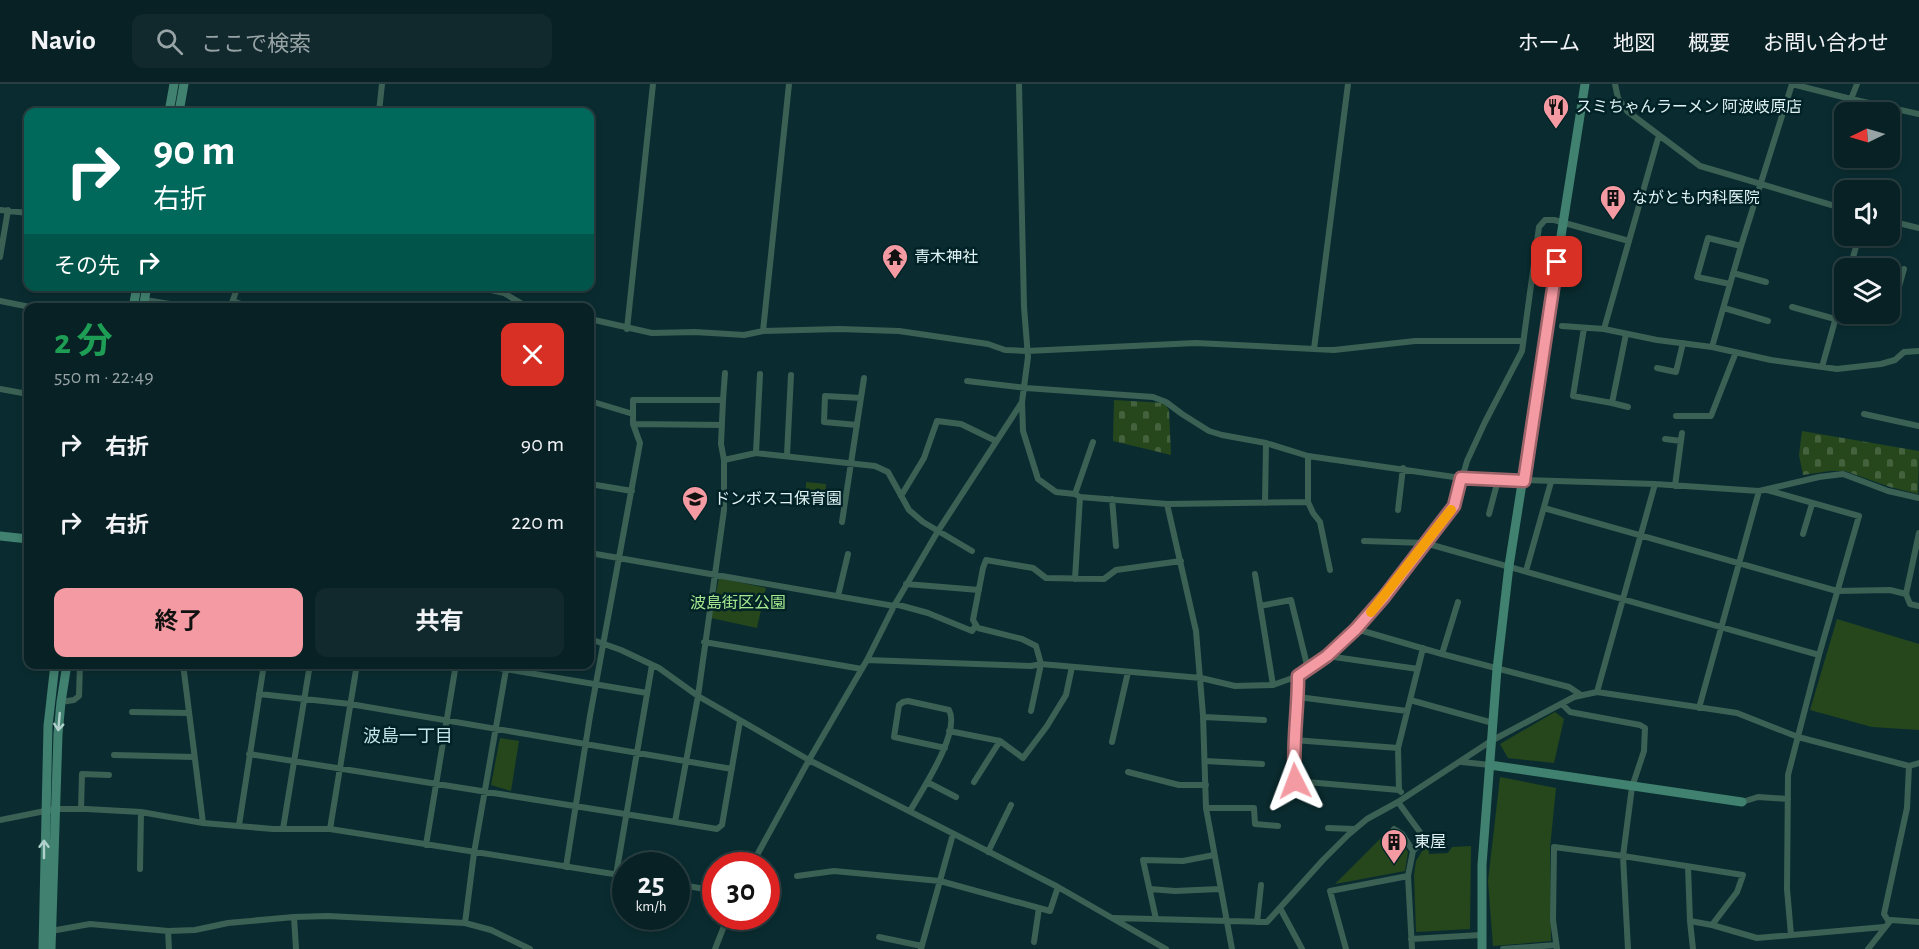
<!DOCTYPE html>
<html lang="ja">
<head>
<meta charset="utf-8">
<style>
	:root { --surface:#082124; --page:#11292c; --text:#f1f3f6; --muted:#98a3a6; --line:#293e41; --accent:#f49aa2 }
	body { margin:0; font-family:"Alegreya Sans","Noto Sans JP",sans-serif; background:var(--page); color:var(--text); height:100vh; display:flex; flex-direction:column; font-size:22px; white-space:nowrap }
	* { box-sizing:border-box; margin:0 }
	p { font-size:20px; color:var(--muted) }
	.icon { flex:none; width:33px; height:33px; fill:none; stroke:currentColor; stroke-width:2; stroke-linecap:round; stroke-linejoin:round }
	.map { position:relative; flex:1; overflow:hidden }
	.drawer { position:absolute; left:24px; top:219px; width:570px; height:366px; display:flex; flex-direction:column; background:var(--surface); border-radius:12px; box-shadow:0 3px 9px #0003,0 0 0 2px var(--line) }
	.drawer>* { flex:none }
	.hud { position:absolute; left:24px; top:24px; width:570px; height:183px; border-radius:12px; box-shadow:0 3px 9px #0003,0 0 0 2px var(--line); background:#00695c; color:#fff; overflow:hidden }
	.needle { width:39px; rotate:265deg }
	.buttons { position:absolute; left:1834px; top:18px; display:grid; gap:12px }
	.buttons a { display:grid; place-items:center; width:66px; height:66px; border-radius:12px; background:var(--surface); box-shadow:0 3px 9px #0003,0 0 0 2px var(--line); font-size:30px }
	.speed { position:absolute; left:612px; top:768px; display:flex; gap:12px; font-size:30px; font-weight:700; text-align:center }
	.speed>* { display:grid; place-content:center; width:78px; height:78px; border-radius:50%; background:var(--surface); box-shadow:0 3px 9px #0003,0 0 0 2px var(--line); line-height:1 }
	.speed small { font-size:15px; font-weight:400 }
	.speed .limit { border:9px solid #d22; background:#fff; color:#111 }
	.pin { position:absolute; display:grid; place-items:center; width:51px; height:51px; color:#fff; margin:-26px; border-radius:12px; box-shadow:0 3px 9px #0006 }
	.me { position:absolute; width:66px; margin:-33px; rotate:357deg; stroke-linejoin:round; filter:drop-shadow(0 0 4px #0008) }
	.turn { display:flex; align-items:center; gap:21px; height:126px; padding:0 30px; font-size:27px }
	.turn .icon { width:78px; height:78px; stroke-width:2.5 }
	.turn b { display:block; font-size:42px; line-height:51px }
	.then { display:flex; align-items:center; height:57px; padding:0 30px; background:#0003; gap:12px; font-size:22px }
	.round { display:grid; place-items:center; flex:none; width:63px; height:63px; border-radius:12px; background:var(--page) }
	.headline { display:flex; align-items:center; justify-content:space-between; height:102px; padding:0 30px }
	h1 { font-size:36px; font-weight:700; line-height:45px; color:#1e9e55 }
	.cta { display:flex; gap:12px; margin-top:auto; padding:12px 30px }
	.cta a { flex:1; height:69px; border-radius:12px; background:var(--accent); color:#111; font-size:24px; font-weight:700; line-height:69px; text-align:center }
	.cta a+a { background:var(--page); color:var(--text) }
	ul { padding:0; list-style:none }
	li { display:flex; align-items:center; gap:18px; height:78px; padding:0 30px }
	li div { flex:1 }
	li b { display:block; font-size:22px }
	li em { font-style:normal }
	header { display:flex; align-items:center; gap:36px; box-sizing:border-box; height:84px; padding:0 30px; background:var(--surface); border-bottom:2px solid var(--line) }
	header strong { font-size:28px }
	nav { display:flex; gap:33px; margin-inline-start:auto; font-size:21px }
	.search { width:420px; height:54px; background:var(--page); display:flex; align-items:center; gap:15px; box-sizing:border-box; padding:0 21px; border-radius:12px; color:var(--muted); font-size:22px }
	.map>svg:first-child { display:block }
</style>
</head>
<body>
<header>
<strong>Navio</strong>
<div class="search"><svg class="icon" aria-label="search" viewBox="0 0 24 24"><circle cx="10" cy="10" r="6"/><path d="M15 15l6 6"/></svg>ここで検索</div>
<nav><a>ホーム</a><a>地図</a><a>概要</a><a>お問い合わせ</a></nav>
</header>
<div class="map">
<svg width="1919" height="865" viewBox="0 0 1919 865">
	<defs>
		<pattern id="cemetery-stones" width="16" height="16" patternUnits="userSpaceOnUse" patternTransform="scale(1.5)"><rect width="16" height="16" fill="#26471c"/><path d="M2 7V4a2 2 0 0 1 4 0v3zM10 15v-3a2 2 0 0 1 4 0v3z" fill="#45623e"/></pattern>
	</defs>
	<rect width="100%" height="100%" fill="#0a2c30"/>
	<path fill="url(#cemetery-stones)" d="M1114 316 1164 319 1169 326 1171 371 1113 357Z
		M1802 347 1919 367 1918 410 1890 403 1845 387H1830L1803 391 1799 371Z"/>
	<path fill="#26471c" d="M806 398 826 400 825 414 806 409Z
		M719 494 766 504 757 544 711 534Z
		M1837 535 1919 560V646L1872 643 1810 626Z
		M1555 628 1564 635 1554 679 1508 674 1500 660Z
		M500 654 519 657 511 707 491 701Z
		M1500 693 1556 704 1550 764 1551 857 1493 862 1488 797Z
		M1391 744 1408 768 1405 787 1335 800Z
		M1426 761H1428L1429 770 1448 769 1452 763 1471 762 1470 845 1416 848 1414 791 1416 777Z"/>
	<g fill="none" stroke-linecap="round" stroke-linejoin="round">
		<path stroke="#3b6155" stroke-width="6" d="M1019 0 1024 223 1028 273 1022 318 1023 347 1038 395 1056 408 1075 410 1080 413 1167 420 1308 418V372
			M1615 0 1618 14 1627 27 1700 82 1845 125
			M1792 0 1851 15 1919 30
			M1851 15 1857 0
			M379 28 382 0
			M1859 28 1862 18
			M0 126 28 129
			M1890 137 1919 144
			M0 173 8 126
			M1850 184 1859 152
			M1733 189 1766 198
			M1730 200 1697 193 1708 154 1741 162
			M474 202 504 209 529 224
			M145 216 195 224
			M0 217 35 224
			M233 217 252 224
			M1792 223 1835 235
			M230 224 238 202
			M1724 224 1768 237
			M1890 227H1892L1904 185
			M590 235 652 249 695 248 744 251 763 247 839 245 899 247 988 260 1005 266 1027 267 1196 259 1334 266 1415 257H1523
			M1562 242 1604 245 1657 256 1712 263 1771 276 1837 285 1881 280 1895 276 1904 268 1919 267
			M1584 244 1573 312 1612 319 1626 250
			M627 245 653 0
			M1604 245 1659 51
			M763 247 789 0
			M1712 263 1741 162 1792 0
			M1314 265 1348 0
			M1822 283 1845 201
			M1657 284 1676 288 1683 259
			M967 297 1026 304 1153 313 1166 318 1182 330 1209 347 1222 351 1266 359 1308 372 1461 394 1655 400 1759 407 1819 393 1843 390 1888 407 1919 414
			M0 305 28 310
			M590 317 633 330
			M1612 319 1628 323
			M1864 330 1919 342
			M1676 332H1711L1736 268
			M633 340 722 341
			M857 341 824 338 825 312 861 314
			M1665 355 1681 357
			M756 369 760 290
			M787 371 791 291
			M724 376 756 369 875 382 888 388 909 426 923 438 972 467
			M590 400 632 407
			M1675 402 1682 349
			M1767 406 1859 432 1819 571 1788 691 1787 805 1791 851
			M1075 410 1093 358
			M901 412 924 374 937 337 961 340 996 357
			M1112 415 1116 462
			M1308 418 1313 429 1320 438 1330 486
			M1265 419 1266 359
			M1167 420 1196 547 1203 631 1206 724 1232 865
			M1544 424 1837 507 1890 506 1906 510
			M1398 426 1403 384
			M1489 430 1498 396
			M842 438 864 294
			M1919 449 1906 510 1910 520 1919 522
			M1803 450 1812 420
			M1364 457 1425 459 1819 571
			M590 469 894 522
			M1526 487 1551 398
			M1255 490 1273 601
			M1075 495 1080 413
			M906 500 979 506
			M838 512 848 470
			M895 520 928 529 972 547 976 541
			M1260 522 1291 516 1308 585
			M1356 545 1442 570 1569 603 1581 611
			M590 555 621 566 659 584 698 612 809 676 1058 803 1166 865
			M704 558 862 585
			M1442 570 1458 518
			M1327 572 1418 585
			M867 576 1031 582 1041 580 1201 594 1235 602 1273 601 1298 592 1327 572 1356 545 1384 514 1454 422 1467 377 1485 338 1522 267 1539 143 1545 136H1554L1629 157
			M183 580 203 739
			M475 580 647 609
			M133 581H183
			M1298 592C1298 627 1292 662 1295 697L1399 706
			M1597 608 1655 400
			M259 610 350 620 732 685
			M1298 613 1407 627
			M1410 616 1493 639
			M61 618 74 616 79 612 80 580
			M1562 620 1570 628 1640 641 1645 644 1644 667 1632 703 1623 772 1628 865
			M1699 624 1759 407
			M1031 627 1041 580 1036 562 1022 555 978 544 973 536 983 484 986 476 1033 484 1046 494 1104 495 1116 486 1181 477
			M132 628 188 629
			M1204 633 1264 636
			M949 647 1000 657 1023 674 1047 642 1066 611 1072 583
			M1294 656 1398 664
			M1112 658 1128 588
			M249 670 675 738 698 612 724 426V376L721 360 723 316
			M114 671 194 673
			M1205 677 1262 680
			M1462 678 1490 681
			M1128 688 1179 701H1206
			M927 698 956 713
			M974 698 1000 657
			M1401 708 1399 706 1398 664 1423 564
			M1398 718 1425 755 1413 767 1408 792 1412 865
			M1742 718 1758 713 1788 715
			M1206 724H1254L1255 740 1278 742
			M81 725 82 690 109 691
			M910 727C922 706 961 648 949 626L908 617 903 618 899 621 894 653 945 664
			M0 736 55 725H86L141 728 203 739 273 745H330L626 792
			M675 738 717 745 722 741 740 637
			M239 741 264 580
			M1328 744 1354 745
			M283 745 310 580
			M330 745 357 580
			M1394 745 1402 750 1413 767
			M426 761 456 580
			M988 768 1011 721
			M751 782 809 676 867 576 894 522 938 447 1022 318
			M566 783 590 632 640 359 633 340V316H723L725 289
			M1688 783 1690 837 1693 865
			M140 785 141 728
			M616 791 652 581
			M797 792 834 787 940 797 1050 827 1058 803
			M676 800 716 807
			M1150 805 1175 807 1219 805
			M1280 824 1302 865
			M294 833 296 865
			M1114 834 1267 838 1323 776 1348 751 1367 735 1398 718 1491 657 1574 613 1597 608 1737 629 1798 653 1909 682 1919 679
			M1156 835 1143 776 1183 777 1214 771
			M1690 837 1712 841
			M1257 838 1261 801
			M1889 838 1884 830 1907 724 1909 682
			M465 839 474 769 507 580
			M51 847 90 840 168 847 195 846 228 839 294 833 328 832 465 839 491 846 530 865
			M168 847 169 865
			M879 853 922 862
			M1411 855 1481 851
			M1034 858 1039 824
			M715 865 728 832
			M921 865 953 750
			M1346 865 1330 807 1408 792
			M1503 865 1556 861
			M1557 865 1553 836 1554 763 1623 772 1743 791 1737 808 1712 841 1757 854 1884 843
			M1868 865 1891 836 1919 838"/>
		<path stroke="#41816f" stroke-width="9" d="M169 28 174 0
			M179 28 184 0
			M133 224 137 202
			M143 224 147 202
			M0 452 28 455
			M1490 681 1742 718
			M43 865 48 642 55 580
			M51 865 58 650 61 618 67 580
			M1482 865V781L1497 585 1509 482 1585 0"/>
	</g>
	<defs><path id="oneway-shaft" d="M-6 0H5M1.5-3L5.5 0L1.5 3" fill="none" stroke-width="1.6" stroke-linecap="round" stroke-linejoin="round" transform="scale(1.5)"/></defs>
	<g stroke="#b0d0cc">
		<use href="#oneway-shaft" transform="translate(59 638) rotate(95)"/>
		<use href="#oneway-shaft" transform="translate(44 765) rotate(-90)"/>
	</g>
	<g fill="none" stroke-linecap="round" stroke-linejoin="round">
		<g stroke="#9f6469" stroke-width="15">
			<path id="route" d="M1295 697C1292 662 1298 628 1298 592L1327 572 1356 545 1384 513 1454 422 1461 394 1524 397 1557 178"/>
		</g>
		<use href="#route" stroke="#f49aa2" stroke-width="10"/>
		<path stroke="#f59e0b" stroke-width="10" d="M1371 528 1451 426"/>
	</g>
	<defs>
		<g id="restaurant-pin" transform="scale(1.35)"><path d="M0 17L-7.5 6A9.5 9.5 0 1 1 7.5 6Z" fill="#f49aa2" stroke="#012226"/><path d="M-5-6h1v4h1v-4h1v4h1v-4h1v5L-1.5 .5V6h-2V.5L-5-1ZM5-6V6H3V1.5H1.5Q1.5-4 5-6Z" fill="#111"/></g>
		<g id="building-pin" transform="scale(1.35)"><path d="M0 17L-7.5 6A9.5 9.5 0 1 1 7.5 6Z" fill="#f49aa2" stroke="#012226"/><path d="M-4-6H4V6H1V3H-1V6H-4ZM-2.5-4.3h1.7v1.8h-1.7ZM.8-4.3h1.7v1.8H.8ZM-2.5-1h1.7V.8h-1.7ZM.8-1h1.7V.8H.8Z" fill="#111"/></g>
		<g id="temple-pin" transform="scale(1.35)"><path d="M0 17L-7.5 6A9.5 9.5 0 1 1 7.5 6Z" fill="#f49aa2" stroke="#012226"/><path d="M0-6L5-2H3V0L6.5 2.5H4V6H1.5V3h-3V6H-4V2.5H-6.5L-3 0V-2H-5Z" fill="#111"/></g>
		<g id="school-pin" transform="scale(1.35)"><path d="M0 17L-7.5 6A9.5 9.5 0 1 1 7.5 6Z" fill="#f49aa2" stroke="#012226"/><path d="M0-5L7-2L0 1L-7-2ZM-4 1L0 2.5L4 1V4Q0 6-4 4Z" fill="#111"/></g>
	</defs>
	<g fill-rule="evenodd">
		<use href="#restaurant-pin" x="1556" y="23"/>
		<use href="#building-pin" x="1613" y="114"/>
		<use href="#temple-pin" x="895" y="173"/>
		<use href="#school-pin" x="695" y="415"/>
		<use href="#building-pin" x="1394" y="758"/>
	</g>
	<g text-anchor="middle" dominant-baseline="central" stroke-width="5" stroke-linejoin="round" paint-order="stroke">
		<g font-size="16" fill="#e0f2f4" stroke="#012226" text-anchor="start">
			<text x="1576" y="23">スミちゃんラーメン 阿波岐原店</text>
			<text x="1632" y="114">ながとも内科医院</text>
			<text x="914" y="173">青木神社</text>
			<text x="714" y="415">ドンボスコ保育園</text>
			<text x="1414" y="758">東屋</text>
		</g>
		<g font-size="16" fill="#a4e990" stroke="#012226">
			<text x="738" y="519">波島街区公園</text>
		</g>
		<g font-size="18" fill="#c2e6eb" stroke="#012226">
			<text x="408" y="653">波島一丁目</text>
		</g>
	</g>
</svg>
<div class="buttons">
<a><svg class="needle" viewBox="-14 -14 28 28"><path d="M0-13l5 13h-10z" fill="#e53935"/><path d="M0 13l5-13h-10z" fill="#98a3a6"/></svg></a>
<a><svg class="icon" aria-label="sound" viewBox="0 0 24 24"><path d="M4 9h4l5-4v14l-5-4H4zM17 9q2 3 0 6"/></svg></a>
<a><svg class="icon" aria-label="layers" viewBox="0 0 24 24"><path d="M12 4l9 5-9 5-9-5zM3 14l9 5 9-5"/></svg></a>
</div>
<div class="speed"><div>25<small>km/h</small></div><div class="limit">30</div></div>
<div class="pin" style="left:1557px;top:178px;background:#d93025"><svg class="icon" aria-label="arrive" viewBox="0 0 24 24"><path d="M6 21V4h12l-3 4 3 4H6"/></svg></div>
<svg class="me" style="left:1295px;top:697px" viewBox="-20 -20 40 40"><path d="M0-17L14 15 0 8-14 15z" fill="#f49aa2" stroke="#fff" stroke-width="4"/></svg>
<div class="hud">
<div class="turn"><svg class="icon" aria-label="right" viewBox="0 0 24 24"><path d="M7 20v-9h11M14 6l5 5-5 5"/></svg><div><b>90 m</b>右折</div></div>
<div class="then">その先<svg class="icon" aria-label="right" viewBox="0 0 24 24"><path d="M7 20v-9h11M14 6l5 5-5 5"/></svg></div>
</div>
<section class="drawer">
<div class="headline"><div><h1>2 分</h1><p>550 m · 22:49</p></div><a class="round" style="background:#d93025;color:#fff"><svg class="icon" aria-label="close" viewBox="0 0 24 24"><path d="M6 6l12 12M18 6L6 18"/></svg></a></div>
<ul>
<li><svg class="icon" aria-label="right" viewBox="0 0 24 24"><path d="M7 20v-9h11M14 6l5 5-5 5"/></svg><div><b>右折</b></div><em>90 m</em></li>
<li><svg class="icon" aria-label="right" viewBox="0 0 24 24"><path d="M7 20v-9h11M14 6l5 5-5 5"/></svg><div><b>右折</b></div><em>220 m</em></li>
</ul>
<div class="cta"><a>終了</a><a>共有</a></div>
</section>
</div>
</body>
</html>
